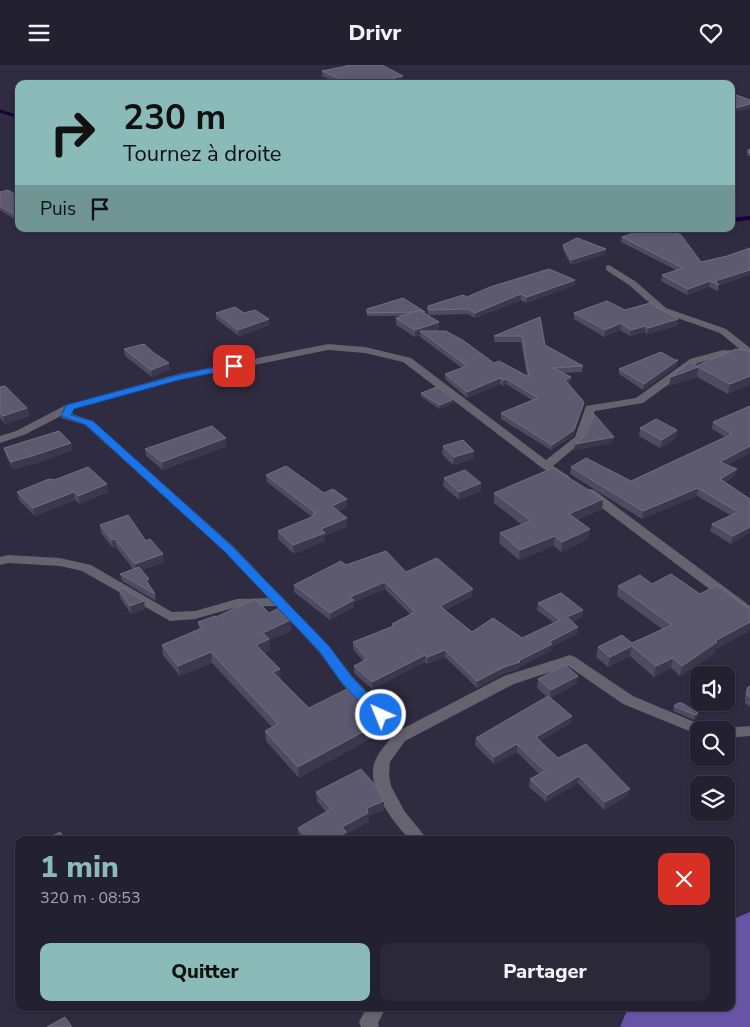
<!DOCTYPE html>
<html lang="fr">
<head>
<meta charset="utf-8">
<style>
	:root { --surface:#232030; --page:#2b2838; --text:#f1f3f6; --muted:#a3a3ab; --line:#403e4c; --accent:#8bbbb9 }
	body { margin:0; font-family:"Nunito Sans",sans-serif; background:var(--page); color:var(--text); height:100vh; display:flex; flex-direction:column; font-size:19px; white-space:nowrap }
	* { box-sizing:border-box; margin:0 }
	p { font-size:16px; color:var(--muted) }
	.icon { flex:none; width:28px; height:28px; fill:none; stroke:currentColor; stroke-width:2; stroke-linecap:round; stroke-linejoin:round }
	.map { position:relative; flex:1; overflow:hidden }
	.side { position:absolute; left:15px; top:771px; width:720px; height:175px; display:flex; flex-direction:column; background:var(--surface); border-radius:10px; box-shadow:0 1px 4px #0004,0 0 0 1px var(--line) }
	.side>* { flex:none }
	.top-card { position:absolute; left:15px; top:15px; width:720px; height:152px; border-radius:10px; box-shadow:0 1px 4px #0004,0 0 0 1px var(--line); background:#8bbbb9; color:#111; overflow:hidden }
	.tools { position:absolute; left:690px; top:601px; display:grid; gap:10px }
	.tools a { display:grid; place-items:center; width:45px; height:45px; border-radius:10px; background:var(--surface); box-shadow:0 1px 4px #0004,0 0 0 1px var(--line); font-size:25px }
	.pin { position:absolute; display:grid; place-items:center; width:42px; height:42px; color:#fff; margin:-21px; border-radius:10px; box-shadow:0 2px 8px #0006 }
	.me { position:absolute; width:55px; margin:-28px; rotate:316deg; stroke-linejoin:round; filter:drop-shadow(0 0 4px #0008) }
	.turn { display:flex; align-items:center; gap:18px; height:105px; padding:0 25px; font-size:22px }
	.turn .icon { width:65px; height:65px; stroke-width:2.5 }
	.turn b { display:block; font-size:35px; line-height:42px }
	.then { display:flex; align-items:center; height:48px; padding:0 25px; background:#0003; gap:10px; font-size:19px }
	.round { display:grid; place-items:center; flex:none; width:52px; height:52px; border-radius:10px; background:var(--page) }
	.summary { display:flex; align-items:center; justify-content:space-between; height:85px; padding:0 25px }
	h1 { font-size:30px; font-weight:800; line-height:38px; color:var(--accent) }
	.action { display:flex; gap:10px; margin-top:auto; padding:10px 25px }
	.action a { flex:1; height:58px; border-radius:10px; background:var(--accent); color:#111; font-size:20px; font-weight:800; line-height:58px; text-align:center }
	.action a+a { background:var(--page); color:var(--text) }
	header { display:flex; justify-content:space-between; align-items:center; height:65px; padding:0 25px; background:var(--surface); font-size:22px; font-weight:800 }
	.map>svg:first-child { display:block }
</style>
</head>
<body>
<header><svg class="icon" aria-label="menu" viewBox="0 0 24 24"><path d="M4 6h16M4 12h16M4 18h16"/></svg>Drivr<svg class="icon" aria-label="heart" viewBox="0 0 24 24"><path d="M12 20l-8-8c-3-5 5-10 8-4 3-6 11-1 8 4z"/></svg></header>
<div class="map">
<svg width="750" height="962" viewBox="0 0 750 962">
	<rect width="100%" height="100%" fill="#2f2b40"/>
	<path fill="#6854a6" d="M750 847V962H620L628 943 731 942V855Z"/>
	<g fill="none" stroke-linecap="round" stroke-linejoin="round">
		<path stroke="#18013b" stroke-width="3" d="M0 46 19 52"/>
		<path stroke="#18013b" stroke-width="4" d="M731 155 750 153"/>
		<path fill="#65636e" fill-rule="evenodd" d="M609 200 635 216 666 243 726 264 750 283V293L723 291 698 298 643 338 595 346 584 375 553 401 570 412 568 414H560L542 403 403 297 365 288 328 285 179 315 74 344 72 349 93 356 233 481 329 581 352 611 402 664 504 611 570 590 575 592 633 631 704 661 706 665H699V670L623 639 568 601 514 619 405 676 390 697 389 711 391 721 405 747 428 775H410C394 758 367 724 374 699 377 689 385 680 392 672L342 619 319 587 276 541 237 542 195 554 170 556 82 506 60 501 8 498 0 500V492L8 490 60 493 91 500 172 547 195 546 237 534 268 533 225 487 85 360 62 353 61 351 24 370 0 378V371L16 366 66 340 178 309 328 279 365 282 411 293 546 395 575 372 586 341 636 333 690 294 723 285 742 286 720 268 660 247 629 220 606 205V201Z
			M590 424 594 425 750 541V552L745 551 586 431 584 428 586 425Z
			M750 661V671L726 673V665H720L726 663Z
			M367 942H386L378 958 379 962H361L359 957Z"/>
	</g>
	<path fill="#4e4a5f" d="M345 0H382L403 15 396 17V19H340L322 11V6L347 1Z
		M750 84V91H747L748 85Z
		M0 127 19 132V157L0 145Z
		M622 172 701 197 727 191 750 183V210L719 220 718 226 709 222 687 230 661 216 662 210 676 205 621 177Z
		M563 180 606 189 571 200 563 185Z
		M575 215V220L526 238 521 235 475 253 468 249 428 250V241L467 232Z
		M367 244 425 247V248L439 257 438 265 433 266 494 298 527 311 521 277H494V271L540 252 545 280 583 301 582 307 563 308 571 312 570 318 568 319 584 337 583 343 573 371 551 385 501 354V348L532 335 506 319 503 321 500 319 467 333 445 314V309L462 303 420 272V270L415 272 396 260V253L403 251H367Z
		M625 245 678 254 677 261 647 269 645 267 630 271 620 265 604 272 574 254V248Z
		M216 248H244L270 260 239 271 216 254Z
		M124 284 170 305 152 312 125 291Z
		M750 287 728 329 697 312 669 321 671 312 696 301Z
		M675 295 677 301 643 325 619 309V304Z
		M0 322 27 343 29 351 5 359 0 353Z
		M421 328 454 338 439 344 421 331Z
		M750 341V388L727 400 735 411 725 417 750 434 731 479 710 466 712 459 730 450 697 431 642 454 570 409 571 402 631 416 725 372 712 364 713 357Z
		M640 363 677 365 676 373 660 383 639 371Z
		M71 378 73 385 37 398 13 404 6 391 4 383Z
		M227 381 163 405 146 391 145 384Z
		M443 381 474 386V394L453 400 442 389Z
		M266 410 324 428 347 442 338 446 347 453V461L325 471V476L294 489 278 474V466L312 452 267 417Z
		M444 413 481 426 459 435 443 421Z
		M17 427H108L80 439 75 435 35 451 19 435Z
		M494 428 603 434 602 444 577 455 588 474 561 487 554 481 519 495 499 478 500 468 522 460 494 438Z
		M100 460 146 476 163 489 164 497 142 505 150 521 155 529 156 536 122 516 120 509 133 504 116 482 113 483 101 468Z
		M346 500 406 507 472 531 445 545 472 567 522 573 554 558 537 545 538 538 583 545 582 552 572 557 578 562 577 569 551 582V586L519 602V604L503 609 477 623 445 592 427 599 425 597 372 624 354 608V601L363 596 353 584V577L392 561V559L411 550 385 524 354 537V542L330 555 294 527V520Z
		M618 521 715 585V588L680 611 671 603 654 612 630 591 608 602 596 592 598 582 632 578 662 564 617 531Z
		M119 525 144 536 145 544 131 549 120 533Z
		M269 548 290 555 291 566 270 575V585L264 588 281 615 309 643 381 668 299 713 266 676 265 666 272 662 212 598 180 611 163 590 162 580 199 564 198 557 216 552Z
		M578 611 576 619 551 633 572 651 571 658 540 676 558 693 628 731 604 745 578 718 546 737 529 722 530 714 539 709 517 687 494 699 475 680 476 673 547 632 537 623 538 614Z
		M750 621V642L745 638V631L747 623Z
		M674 641 698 648 697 652 694 655 673 646Z
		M316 727 384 745 368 751 369 757 346 769 347 775H302L299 772 298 763 326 747 317 736Z"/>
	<path fill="#3b374d" d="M403 11V15L396 17V19H394L393 13Z
		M359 15V19H346V17Z
		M376 15V19H363V17Z
		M385 15V19H378V16Z
		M750 39V44L731 48V44Z
		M606 184V189L571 200V195Z
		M750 205V210L718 220 715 216Z
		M575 215V220L526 238 527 232Z
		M710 216 709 222 687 230 688 224Z
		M521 229V235L475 253V248Z
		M269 254 270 260 239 271 238 265Z
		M678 254 677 261 647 269 648 263Z
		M439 257 438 265 424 269 420 266V270L415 272V265Z
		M621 258 620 265 604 272 605 265Z
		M645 261V267L630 271 631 265Z
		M678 295 677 301 643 325 644 319Z
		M169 298 170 305 152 312 151 305Z
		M698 302 697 312 669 321 671 312Z
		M750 311V320L728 329 730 319Z
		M571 312 570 318 564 321 565 315Z
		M500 313V319L467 333V327Z
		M507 314 506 319 503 321 504 315Z
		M454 334V338L439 344 440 340Z
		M584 337 583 343 573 371 551 385 552 380Z
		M27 343 29 351 5 359 3 351Z
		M677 365 676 373 660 383 662 375Z
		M614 372 613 378 574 386 575 379Z
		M226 373 227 381 163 405 162 397Z
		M71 378 73 385 37 398 13 404 11 397Z
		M750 381V388L719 404 720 397Z
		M474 386V394L453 400 454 392Z
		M737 404 735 411 718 421 720 414Z
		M481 418V426L459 435V427Z
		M107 419 108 427 80 439 78 431Z
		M698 423 697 431 642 454 643 446Z
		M74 427 75 435 35 451 33 443Z
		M347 434V442L332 449V441Z
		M603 434 602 444 568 459 569 449Z
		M347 453V461L325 471V476L294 489 293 480 321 464Z
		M750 462V468L731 479 733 471Z
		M590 464 588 474 561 487 562 477Z
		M555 471 554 481 519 495 520 485Z
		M115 474 116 482 113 483 112 475Z
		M163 489 164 497 136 507 135 499Z
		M385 517V524L354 537V542L330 555V548L350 532Z
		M473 524 472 531 440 547V541Z
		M144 536 145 544 131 549 130 541Z
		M583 545 582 552 566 559 567 552Z
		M290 555 291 566 270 575V585L257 591 256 580 263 568Z
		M750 557V566L715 585V588L680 611 682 601 715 576Z
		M578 562 577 569 551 582V586L519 602V604L503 609 477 623V616L518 596 549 577Z
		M632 581 630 591 608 602 610 592Z
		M445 585V592L427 599 428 592Z
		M211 587 212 598 180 611 178 601Z
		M425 590V597L372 624V617Z
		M673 593 671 603 654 612 656 601Z
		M280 604 281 615 273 607Z
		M578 611 576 619 550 634 551 625Z
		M698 648 697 652 694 655 695 650Z
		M572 651 571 658 535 679 536 672Z
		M381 657V668L299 713 298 702Z
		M517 679V687L494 699V692Z
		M579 711 578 718 546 737 547 730Z
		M630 724 628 731 604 745 605 737Z
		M384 736V745L368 751 369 757 346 769 347 775H342V762L367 743Z"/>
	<path fill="#5d596e" stroke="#716e81" d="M352 0H382L403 11 393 13 396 15 394 19 385 15 378 16 376 15 363 17 359 15 346 17 322 6Z
		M699 16 707 19H687Z
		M731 28 750 35V39L731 44Z
		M750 84V88H748V85Z
		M8 125 19 132V152L0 141V127Z
		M645 164H666L681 170 701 197 727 191 750 183V205L715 216 719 220 710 216 688 224 662 210 683 203 622 172Z
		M577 173 606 184 571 195 563 180Z
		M549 204 575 215 527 232 521 229 475 248 468 244 428 245V241L463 230 467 232 490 222Z
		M403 233 425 247H422L419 245 414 247 367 248V244Z
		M607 236 625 245 650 238 678 254 648 263 645 261 631 265 621 258 605 265 574 248Z
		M235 242 244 248 255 245 269 254 238 265 216 248Z
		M419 245 439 257 415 265 396 253Z
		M540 252 545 280 583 301 553 303 571 312 565 315 584 337 574 365 552 380 501 348 538 333 507 314 504 315 500 313 467 327 445 309 467 301 420 266H446L464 276 494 298 499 296 529 312 522 271H494Z
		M144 279 154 288 169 298 151 305 124 284Z
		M736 284 746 285 750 287V311L730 319 698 302 671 312 690 297 696 301Z
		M661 287 675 295H678L644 319 619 304Z
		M5 321 27 343 3 351 0 347V322Z
		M437 322 454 334 440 340 421 328Z
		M750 341V381L720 397 737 404 720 414 750 434V462L733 471 712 459 738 447 698 423 643 446 571 402 586 393 631 416 732 369 713 357Z
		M594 349 614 372 575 379 587 369Z
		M656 354 677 365 662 375 640 363Z
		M212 361 226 373 162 397 145 384Z
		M59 366 71 378 35 390 11 397 4 383Z
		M463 375 474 386 454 392 443 381Z
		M286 401 324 428 333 424 347 434 332 441 347 453 321 464 325 468 293 480 278 466 314 451 313 449 316 448 266 410Z
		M88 402 107 419 78 431 74 427 33 443 17 427 49 414 54 415Z
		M553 403 603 434 569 449 590 464 562 477 555 471 520 485 500 468 531 456 494 428Z
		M465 405 481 418 459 427 444 413Z
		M128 450 146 476 150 474 163 489 135 499 115 474 112 475 100 460Z
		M386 486 406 507 437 493 473 524 440 541 472 567 493 553 522 573 560 555 538 538 561 528 583 545 567 552 578 562 549 577 552 579 518 596 520 597 504 602 477 616 445 585 428 592 425 590 372 617 354 601 367 594 353 577 394 561 392 559 415 547 385 517 350 532 354 535 330 548 294 520 341 496 346 500Z
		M139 502 149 514 146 515 155 529 120 509Z
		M671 509 700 529 717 520 746 542 750 543V557L715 576 717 577 682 601 673 593 656 601 632 581 610 592 598 582 622 570 632 578 672 560 618 521 640 510 652 519Z
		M122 523 144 536 130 541 119 525Z
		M255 534 269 548 279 543 290 555 263 568 269 574 256 580 280 604 273 607 309 643 347 624 381 657 298 702 265 666 278 659 211 587 178 601 162 580 202 563 198 557 215 551 216 552Z
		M565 600 578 611 551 625 538 614Z
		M750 621V632L747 630V623Z
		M548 631 572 651 536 672 558 693 586 679 630 724 605 737 579 711 547 730 530 714 545 706 517 679 494 692 476 673Z
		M678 638H682L698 648 695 650 674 641Z
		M361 704 377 722 384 736 367 743 368 748 342 762 346 767 342 770 347 775H309L298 763 331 744 316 727Z
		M60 767 66 775H45Z
		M65 952 72 962H47Z"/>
	<path fill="#1a73e8" stroke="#114b97" d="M234 298 238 301 237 303 179 315 74 344 71 350 93 356 233 482 329 581 352 612 385 647 387 650 385 654H376L342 618 320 587 225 487 86 360 61 351 66 340 178 310Z"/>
</svg>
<div class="tools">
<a><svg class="icon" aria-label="sound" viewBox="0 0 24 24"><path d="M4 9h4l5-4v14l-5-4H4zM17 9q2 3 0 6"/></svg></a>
<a><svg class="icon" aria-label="search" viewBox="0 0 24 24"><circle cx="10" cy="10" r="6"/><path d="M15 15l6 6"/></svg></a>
<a><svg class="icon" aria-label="layers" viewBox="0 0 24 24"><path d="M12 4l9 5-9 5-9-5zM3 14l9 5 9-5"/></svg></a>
</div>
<div class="pin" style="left:234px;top:301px;background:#d93025"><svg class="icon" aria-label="arrive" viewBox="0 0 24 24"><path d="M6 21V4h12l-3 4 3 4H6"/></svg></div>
<svg class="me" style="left:381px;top:650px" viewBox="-20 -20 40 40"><circle r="17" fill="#1a73e8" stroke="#fff" stroke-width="3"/><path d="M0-11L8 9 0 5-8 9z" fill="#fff"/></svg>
<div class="top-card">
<div class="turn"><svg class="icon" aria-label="right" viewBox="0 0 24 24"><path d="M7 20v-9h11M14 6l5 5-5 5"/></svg><div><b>230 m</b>Tournez à droite</div></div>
<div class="then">Puis<svg class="icon" aria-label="arrive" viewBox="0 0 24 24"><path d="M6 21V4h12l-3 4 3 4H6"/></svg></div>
</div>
<section class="side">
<div class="summary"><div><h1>1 min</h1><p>320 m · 08:53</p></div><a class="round" style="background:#d93025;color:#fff"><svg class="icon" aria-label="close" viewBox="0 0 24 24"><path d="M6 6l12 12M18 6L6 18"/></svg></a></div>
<div class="action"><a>Quitter</a><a>Partager</a></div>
</section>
</div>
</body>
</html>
